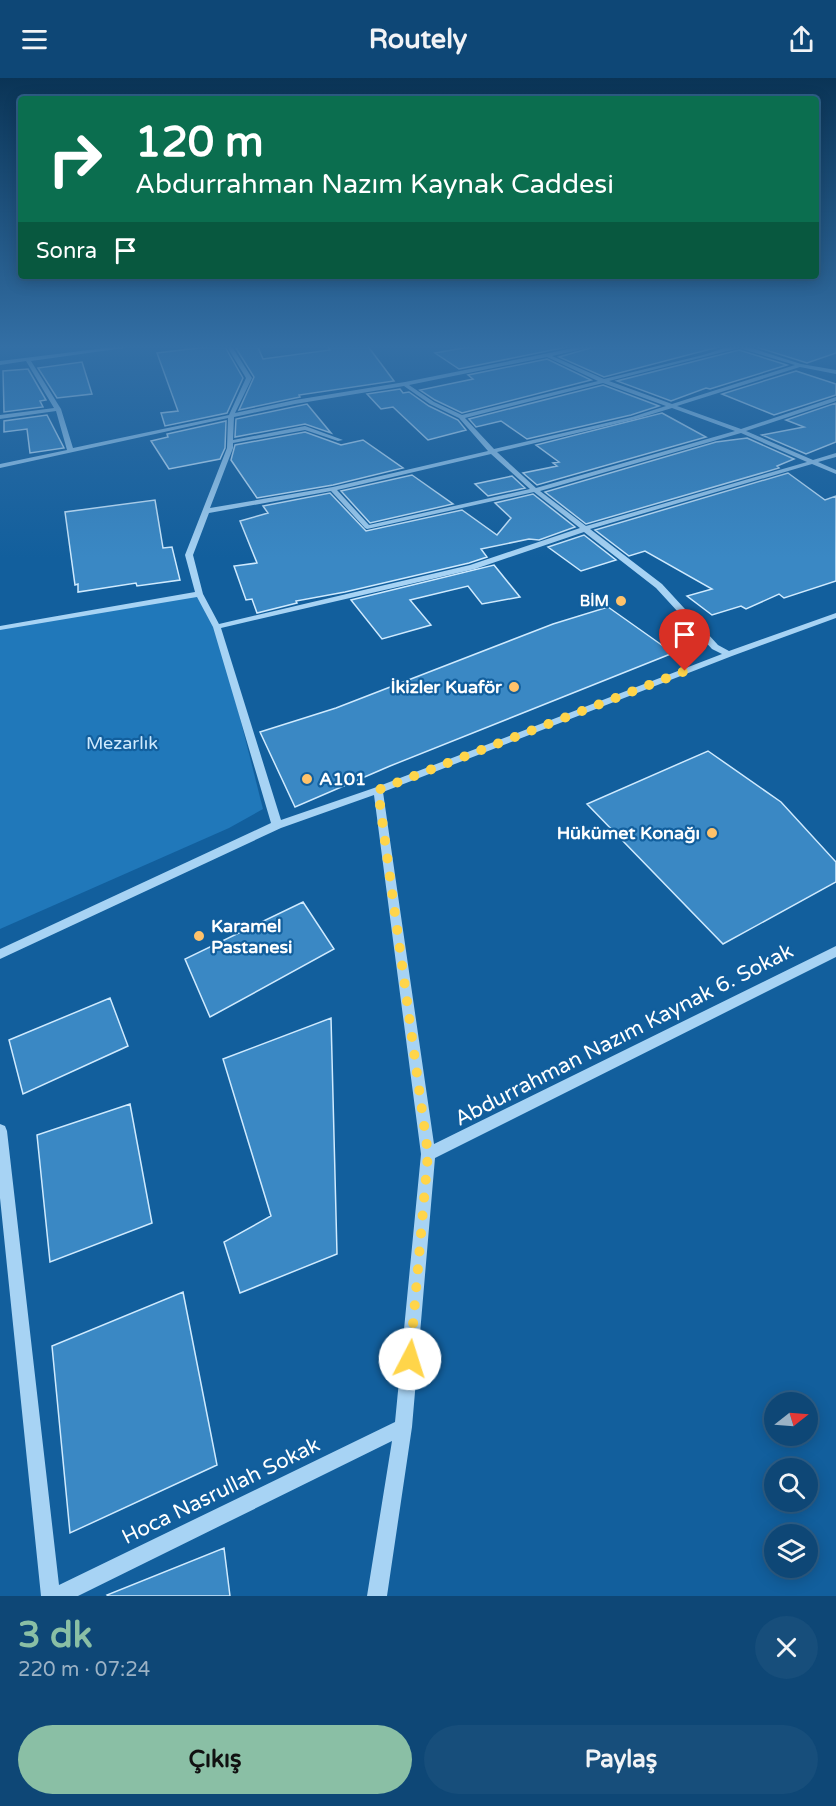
<!DOCTYPE html>
<html lang="tr">
<head>
<meta charset="utf-8">
<style>
	:root { --surface:#0e4776; --page:#174e7b; --text:#f1f3f6; --muted:#9bb2c5; --line:#2e5f88; --accent:#8abfa5 }
	body { margin:0; font-family:"Varela Round",sans-serif; background:var(--page); color:var(--text); height:100vh; display:flex; flex-direction:column; font-size:22px; white-space:nowrap }
	* { box-sizing:border-box; margin:0 }
	p { font-size:20px; color:var(--muted) }
	.icon { flex:none; width:33px; height:33px; fill:none; stroke:currentColor; stroke-width:2; stroke-linecap:round; stroke-linejoin:round }
	.map { position:relative; height:1518px; overflow:hidden }
	.side { display:flex; flex-direction:column; background:var(--surface); flex:1 }
	.side>* { flex:none }
	.guide { position:absolute; left:18px; top:18px; width:801px; height:183px; border-radius:6px; box-shadow:0 3px 15px #0003,0 0 0 2px var(--line); background:#0b6e4f; color:#fff; overflow:hidden }
	.needle { width:39px; rotate:73deg }
	.buttons { position:absolute; left:764px; top:1314px; display:grid; gap:12px }
	.buttons a { display:grid; place-items:center; width:54px; height:54px; border-radius:50%; background:var(--surface); box-shadow:0 3px 15px #0003,0 0 0 2px var(--line); font-size:30px }
	.pin { position:absolute; display:grid; place-items:center; width:51px; height:51px; color:#fff; margin:-62px -26px; border-radius:50% 50% 50% 0; rotate:-45deg; box-shadow:0 0 6px #0007 }
	.pin .icon { rotate:45deg }
	.me { position:absolute; width:66px; margin:-33px; rotate:5deg; stroke-linejoin:round; filter:drop-shadow(0 0 4px #0008) }
	.turn { display:flex; align-items:center; gap:21px; height:126px; padding:0 18px; font-size:27px }
	.turn .icon { width:78px; height:78px; stroke-width:2.5 }
	.turn b { display:block; font-size:42px; line-height:51px }
	.then { display:flex; align-items:center; height:57px; padding:0 18px; background:#0003; gap:12px; font-size:22px }
	.round { display:grid; place-items:center; flex:none; width:63px; height:63px; border-radius:32px; background:var(--page) }
	.overview { display:flex; align-items:center; justify-content:space-between; height:102px; padding:0 18px }
	h1 { font-size:36px; font-weight:700; line-height:45px; color:var(--accent) }
	.primary-button { display:flex; gap:12px; margin-top:auto; padding:12px 18px }
	.primary-button a { flex:1; height:69px; border-radius:36px; background:var(--accent); color:#111; font-size:24px; font-weight:700; line-height:69px; text-align:center }
	.primary-button a+a { background:var(--page); color:var(--text) }
	header { display:flex; justify-content:space-between; align-items:center; height:78px; padding:0 18px; background:var(--surface); font-size:27px; font-weight:700 }
	.map>svg:first-child { display:block }
</style>
</head>
<body>
<header><svg class="icon" aria-label="menu" viewBox="0 0 24 24"><path d="M4 6h16M4 12h16M4 18h16"/></svg>Routely<svg class="icon" aria-label="share" viewBox="0 0 24 24"><path d="M12 15V3M7 8l5-5 5 5M5 13v7h14v-7"/></svg></header>
<div class="map">
<svg width="836" height="1518" viewBox="0 0 836 1518">
	<rect width="100%" height="100%" fill="#125f9d"/>
	<path fill="#2078ba" d="M199 516 217 549 263 731 229 750 0 851V550Z"/>
	<path fill="#3a88c4" stroke="#cfeafe" stroke-width="1.5" d="M224 267 243 300 227 335 165 348 161 335 178 333 157 275Z
		M234 267H257L263 281 330 272 327 267H367L394 303 299 317 300 319 239 332 254 299Z
		M481 267H577L459 291 435 275Z
		M601 267H726L604 299 559 279Z
		M750 267H836V275L807 285Z
		M739 272 787 287 710 311 706 310 671 323 617 303Z
		M547 281 591 302 462 335 435 322 420 312 473 301 468 297Z
		M82 284 92 316 57 320 38 290Z
		M28 291 46 322 40 323 43 329 4 334 3 293Z
		M796 293 836 306V317L774 337 722 316Z
		M603 307 659 328 631 337 527 361 501 343 476 349 469 341Z
		M400 311 403 315 409 314 429 328 458 342 466 352 428 362 393 329 381 331 367 316Z
		M836 325V364L806 376 762 357 804 349 786 342Z
		M307 326 331 355 305 346 235 359 236 341Z
		M662 335 706 359 537 407 523 395 557 388 553 385 559 384 536 367Z
		M47 337 64 370 30 375 27 351 4 354V343Z
		M226 343 225 370 220 381 169 391 151 363 168 359 167 356Z
		M305 354 341 367 363 362 403 390 333 407 257 420 231 382 235 367Z
		M747 360 794 381 777 388 779 390 586 446 545 414 716 364Z
		M788 395 825 422 836 418V503L784 520 779 516 746 531 741 528 712 537 687 518 712 511 645 473 629 478 595 452Z
		M412 397 453 426 370 445 341 413Z
		M512 398 525 410 488 418 475 406Z
		M330 415 366 453 462 432 497 457 511 440 495 425 533 416 575 449 539 462 529 461 481 471 487 479 469 485 345 514 296 523 297 525 257 535 252 521 246 522 234 488 257 485 240 443 268 435 263 428Z
		M155 422 163 470 172 469 180 502 137 508 136 505 78 514V506L75 507 65 434Z
		M584 457 616 482 581 493 548 469Z
		M494 487 520 519 482 526 468 508 410 522 431 547 382 561 351 522Z
		M608 529 673 575 390 688 295 729 260 654 336 630 553 546Z
		M708 673 781 724 836 784V804L723 866 587 726Z
		M303 824 334 871 210 939 185 881Z
		M110 920 128 968 23 1016 9 962Z
		M331 940 337 1176 240 1215 224 1164 271 1138 223 981Z
		M130 1026 152 1145 50 1184 37 1057Z
		M183 1214 217 1387 70 1455 52 1268Z
		M224 1470 230 1518H108L107 1517Z"/>
	<g fill="none" stroke-linecap="round" stroke-linejoin="round">
		<path fill="#a7d3f4" fill-rule="evenodd" d="M130 267H145L31 283 61 331 73 370 229 337 246 300 226 267H231L252 300 235 335 295 322 405 304 589 267H599L552 278 604 301 703 277 734 267H742L801 286 836 292V296L800 289 677 328 741 351 836 319V323L746 353 813 382 836 375V379L818 384 836 392V396L812 386 590 451 662 506 718 567 729 573 836 535V540L732 578 383 714 434 1066 836 868V879L435 1080 412 1349 387 1518H367L392 1363 78 1518H41L0 1120V1046L5 1048 7 1053 59 1507 395 1344 421 1076 374 717 281 750 0 881V871L271 745 213 549 197 519 0 552V548L195 514 185 477 227 370 228 340 0 390V386L67 372 56 333 0 341V337L54 330 26 283 0 287V283ZM739 270 795 287 672 326 609 303ZM547 279 598 303 462 337 434 324 409 307ZM603 305 666 328 632 339 494 371 465 340ZM404 308 430 326 459 340 488 373 333 409 210 430 233 370V365L305 352 338 363 343 362 305 348 233 362 234 339 295 326ZM672 330 735 353 536 410 497 374 636 341ZM741 355 807 384 586 448 540 413ZM491 376 530 411 369 447 337 412ZM331 413 365 450 367 451 534 414 580 450 470 487 219 546 203 516 193 477 209 435ZM584 454 656 510 712 571 722 576 374 710 281 742 221 550 475 491Z"/>
	</g>
	<linearGradient id="sky" x2="0" y2="1"><stop stop-color="#0a3456"/><stop offset="0.56" stop-color="#336fa5"/><stop offset="1" stop-color="#336fa5" stop-opacity="0"/></linearGradient>
	<rect width="836" height="480" fill="url(#sky)"/>
	<g fill="none" stroke-linecap="round" stroke-linejoin="round">
		<path stroke="#ffd54a" stroke-width="10" stroke-dasharray="0 18" d="M410 1281 428 1076 378 712 685 593"/>
	</g>
	<g fill="#ffc26a" stroke="#125f9d" stroke-width="2">
		<circle cx="621" cy="523" r="6"/>
		<circle cx="514" cy="609" r="6"/>
		<circle cx="307" cy="701" r="6"/>
		<circle cx="712" cy="755" r="6"/>
		<circle cx="199" cy="858" r="6"/>
	</g>
	<g text-anchor="middle" dominant-baseline="central" stroke-width="4.5" stroke-linejoin="round" paint-order="stroke">
		<g font-size="15" font-weight="bold" fill="#fff" stroke="#125f9d" text-anchor="end">
			<text x="609" y="523">BİM</text>
		</g>
		<g font-size="18" font-weight="bold" fill="#fff" stroke="#125f9d" text-anchor="end">
			<text x="502" y="609">İkizler Kuaför</text>
			<text x="319" y="701" text-anchor="start">A101</text>
			<text x="700" y="755">Hükümet Konağı</text>
			<text x="211" y="848" text-anchor="start">Karamel<tspan x="211" dy="21">Pastanesi</tspan></text>
		</g>
		<g font-size="18" fill="#cfeafe" stroke="#125f9d">
			<text x="122" y="665">Mezarlık</text>
		</g>
		<g font-size="21" fill="#fff" stroke="#125f9d">
			<text transform="translate(624 957) rotate(-27)">Abdurrahman Nazım Kaynak 6. Sokak</text>
			<text transform="translate(221 1413) rotate(-26)">Hoca Nasrullah Sokak</text>
		</g>
	</g>
</svg>
<div class="buttons">
<a><svg class="needle" viewBox="-14 -14 28 28"><path d="M0-13l5 13h-10z" fill="#e53935"/><path d="M0 13l5-13h-10z" fill="#9bb2c5"/></svg></a>
<a><svg class="icon" aria-label="search" viewBox="0 0 24 24"><circle cx="10" cy="10" r="6"/><path d="M15 15l6 6"/></svg></a>
<a><svg class="icon" aria-label="layers" viewBox="0 0 24 24"><path d="M12 4l9 5-9 5-9-5zM3 14l9 5 9-5"/></svg></a>
</div>
<div class="pin" style="left:685px;top:593px;background:#d93025"><svg class="icon" aria-label="arrive" viewBox="0 0 24 24"><path d="M6 21V4h12l-3 4 3 4H6"/></svg></div>
<svg class="me" style="left:410px;top:1281px" viewBox="-20 -20 40 40"><circle r="19" fill="#fff"/><path d="M0-13L10 11 0 6-10 11z" fill="#ffd54a"/></svg>
<div class="guide">
<div class="turn"><svg class="icon" aria-label="right" viewBox="0 0 24 24"><path d="M7 20v-9h11M14 6l5 5-5 5"/></svg><div><b>120 m</b>Abdurrahman Nazım Kaynak Caddesi</div></div>
<div class="then">Sonra<svg class="icon" aria-label="arrive" viewBox="0 0 24 24"><path d="M6 21V4h12l-3 4 3 4H6"/></svg></div>
</div>
</div>
<section class="side">
<div class="overview"><div><h1>3 dk</h1><p>220 m · 07:24</p></div><a class="round"><svg class="icon" aria-label="close" viewBox="0 0 24 24"><path d="M6 6l12 12M18 6L6 18"/></svg></a></div>
<div class="primary-button"><a>Çıkış</a><a>Paylaş</a></div>
</section>
</body>
</html>
